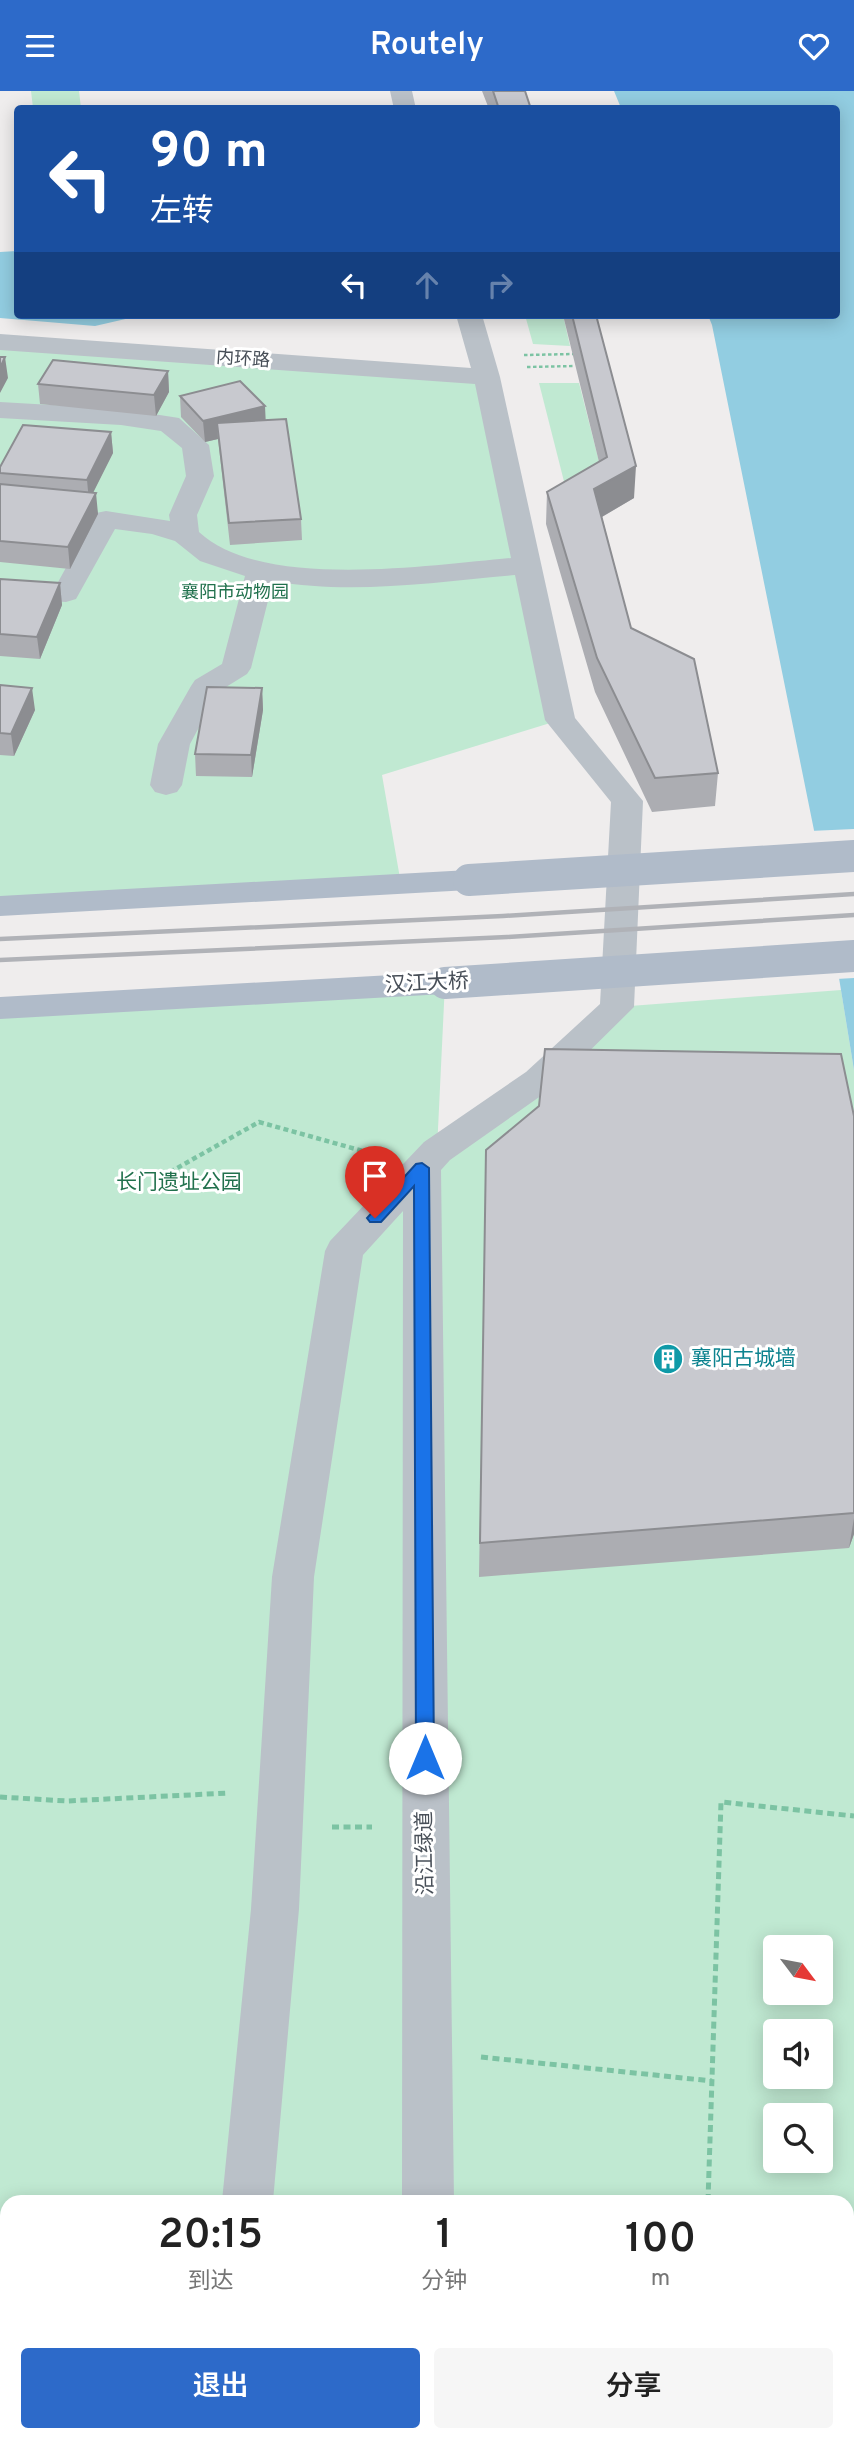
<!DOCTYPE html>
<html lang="zh">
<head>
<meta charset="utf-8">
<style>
	:root { --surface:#fff; --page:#f6f6f6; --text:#222; --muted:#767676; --accent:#2d6ac9 }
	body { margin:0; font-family:Overpass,"Noto Sans SC",sans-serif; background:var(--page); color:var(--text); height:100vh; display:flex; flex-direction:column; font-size:26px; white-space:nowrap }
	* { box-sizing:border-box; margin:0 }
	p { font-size:23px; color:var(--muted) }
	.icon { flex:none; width:38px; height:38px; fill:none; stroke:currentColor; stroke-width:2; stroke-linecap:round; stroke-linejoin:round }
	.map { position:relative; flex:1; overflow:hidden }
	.side { position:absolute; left:0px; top:2104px; width:854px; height:247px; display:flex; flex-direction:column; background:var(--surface); border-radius:21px 21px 0 0; box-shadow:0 4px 18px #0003 }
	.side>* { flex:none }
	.banner { position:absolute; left:14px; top:14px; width:826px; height:214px; border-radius:7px; box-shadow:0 4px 18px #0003; background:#1a4fa0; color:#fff; overflow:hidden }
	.needle { width:46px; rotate:122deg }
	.tools { position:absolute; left:763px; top:1844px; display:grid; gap:14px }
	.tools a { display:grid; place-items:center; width:70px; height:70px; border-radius:7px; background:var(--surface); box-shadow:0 4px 18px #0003; font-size:35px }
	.pin { position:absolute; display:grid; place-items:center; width:60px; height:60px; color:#fff; margin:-72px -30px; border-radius:50% 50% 50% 0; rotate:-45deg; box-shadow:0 0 7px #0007 }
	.pin .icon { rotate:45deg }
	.me { position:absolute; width:77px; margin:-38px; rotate:0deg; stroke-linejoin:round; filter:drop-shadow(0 0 5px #0008) }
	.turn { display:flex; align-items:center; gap:24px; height:147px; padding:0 21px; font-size:32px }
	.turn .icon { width:91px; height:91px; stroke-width:2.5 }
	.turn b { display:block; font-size:49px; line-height:60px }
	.lanes { display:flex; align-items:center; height:66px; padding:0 21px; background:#0003; justify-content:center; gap:35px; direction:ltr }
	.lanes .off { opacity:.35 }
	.eta { display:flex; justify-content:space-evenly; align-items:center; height:119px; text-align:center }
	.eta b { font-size:42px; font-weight:600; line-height:49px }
	.cta { display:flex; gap:14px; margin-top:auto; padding:14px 21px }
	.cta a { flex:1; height:80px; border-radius:7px; background:var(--accent); color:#fff; font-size:28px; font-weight:600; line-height:80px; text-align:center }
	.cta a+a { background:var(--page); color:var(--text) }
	header { display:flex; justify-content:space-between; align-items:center; height:91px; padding:0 21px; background:var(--accent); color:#fff; font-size:32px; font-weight:600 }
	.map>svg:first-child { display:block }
</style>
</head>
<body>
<header><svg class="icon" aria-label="menu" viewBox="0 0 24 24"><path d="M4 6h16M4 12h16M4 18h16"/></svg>Routely<svg class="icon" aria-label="heart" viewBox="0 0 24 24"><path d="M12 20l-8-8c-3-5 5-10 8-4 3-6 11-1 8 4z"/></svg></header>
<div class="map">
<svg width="854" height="2350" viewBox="0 0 854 2350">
	<rect width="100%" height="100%" fill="#efeded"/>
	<path fill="#c0e9d2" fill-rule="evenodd" d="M31 0H79L81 17H33Z
		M525 224H563L570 255 533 253Z
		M0 251 487 286 560 629 382 684 401 793 0 815Z
		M539 292H579L606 398 571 418Z
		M445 892 437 1059 617 916 841 899 854 979V2350H0V926ZM775 1857H821V1902H775ZM775 1941H821V1986H775ZM775 2025H821V2070H775ZM7 2110H847V2343H7Z"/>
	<path fill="#92cde1" d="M614 0H854V979L819 764 712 234 708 224H836V18L621 17Z
		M17 160 18 224H143L95 235 0 227V161Z"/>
	<path fill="#efeded" d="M854 738V887L836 888 810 740Z"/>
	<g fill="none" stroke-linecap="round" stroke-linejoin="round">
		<path stroke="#7cc3a3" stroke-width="2.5" stroke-dasharray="3.5 2.5" stroke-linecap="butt" d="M524 264 573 263
			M527 276 575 275"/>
		<path stroke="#7cc3a3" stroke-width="4.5" stroke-dasharray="5 3.5" stroke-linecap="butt" d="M170 1081 259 1031 370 1062"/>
		<path stroke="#7cc3a3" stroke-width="5" stroke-dasharray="7 4.5" stroke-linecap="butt" d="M0 1706 67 1710 229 1702
			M332 1736H372
			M481 1966 712 1990
			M708 2110 721 1711 854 1725
			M701 2343V2350"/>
		<path fill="#bac1c8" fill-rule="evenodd" d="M390 0H412L416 18H394Z
			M456 224H482L500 286 575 627 643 710 634 916 552 997 450 1069 441 1079 454 2110H402L403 1120 363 1164 314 1486 299 1818 273 2110H222L251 1818 272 1486 325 1160 330 1150 424 1051 526 981 600 913 611 711 545 629 515 484C436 491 352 504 273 490L251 577 247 583 218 601 190 653 182 694 177 701 166 704 155 701 150 694 158 653 191 595 195 589 222 573 245 485 200 470 175 450 152 443 115 438 76 508 66 511 0 507V489L57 493 96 422 106 420 170 430 169 424 186 385 182 357 161 340 121 334 0 327V311L121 318 179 327 209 354 214 385 197 424 199 441C262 500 430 474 511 467L475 293 0 259V243L471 277Z
			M197 2343H251L250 2350H196Z
			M403 2343H457V2350H403Z"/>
		<path fill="#b0bbc9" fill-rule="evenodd" d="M469 779 481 782 486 789 481 796 469 799 0 825V805Z
			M445 881 457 884 462 892 457 900 445 903 0 928V906Z"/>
		<path stroke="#b0b2b7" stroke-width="4.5" d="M0 848 503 825 854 803
			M0 869 507 846 854 824"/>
		<path stroke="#b0bbc9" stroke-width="32" d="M469 789 854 765
			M445 892 854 865"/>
	</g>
	<path fill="#acadb2" d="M482 0H525L531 18H489Z
		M563 224H596L634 407 602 426 631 537 718 682 715 715 652 721 595 601 546 433 547 401 599 371Z
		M168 280 169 301 156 325 40 313 38 293Z
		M180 305 265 329 301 428 302 449 230 454 218 348 205 351 181 326Z
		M111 341 113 362 93 401 98 423 70 478 0 471V376Z
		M0 488 60 492 62 514 40 568 0 565Z
		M0 594 35 619 14 665 0 664Z
		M262 597 263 619 252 686 196 685 195 663Z
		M854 1025V1443L849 1457 479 1486 486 1059Z"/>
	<path fill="#8c8d91" d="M5 266 8 287 0 302V277Z
		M168 280 169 301 156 325 154 304Z
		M265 315 266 336 217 332 218 348 205 351 203 330Z
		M111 341 113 362 89 410 87 389Z
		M636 375 634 407 593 431 594 398Z
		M96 402 98 423 70 478 68 456Z
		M60 492 62 514 40 568 37 546Z
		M32 597 35 619 14 665 11 643Z
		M262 597 263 619 252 686 251 664Z
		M854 1427V1443L849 1457Z"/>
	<path fill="#c8c9cf" stroke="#8c8d91" stroke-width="2" d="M493 0H525L531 18H499Z
		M572 224H596L636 375 594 398 631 537 694 568 718 682 655 687 597 567 547 401 607 366Z
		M0 266H5L0 277Z
		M53 269 168 280 154 304 38 293Z
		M240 290 265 315 203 330 180 305Z
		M286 328 301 428 229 432 217 332Z
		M23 334 111 341 87 389 0 382V376Z
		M0 393 96 402 68 456 0 450Z
		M0 488 60 492 37 546 0 543Z
		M0 594 32 597 11 643 0 642Z
		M207 596 262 597 251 664 195 663Z
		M545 958 841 963 854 1025V1422L480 1452 486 1059 539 1015Z"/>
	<path fill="#1a73e8" stroke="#114b97" stroke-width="2" d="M422 1072 429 1077 434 1667 432 1672 425 1674 418 1672 416 1667 414 1095 381 1131H370L367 1127 416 1073Z"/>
	<defs>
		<g id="building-disc" transform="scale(1.575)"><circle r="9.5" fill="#0f9aa8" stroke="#fff"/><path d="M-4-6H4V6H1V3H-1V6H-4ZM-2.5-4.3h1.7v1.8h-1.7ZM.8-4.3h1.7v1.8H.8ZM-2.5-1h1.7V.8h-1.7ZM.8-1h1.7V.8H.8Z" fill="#fff"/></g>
	</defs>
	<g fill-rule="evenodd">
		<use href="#building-disc" x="668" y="1268"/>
	</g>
	<g text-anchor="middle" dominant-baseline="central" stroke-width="6" stroke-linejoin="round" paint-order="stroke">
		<g font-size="18" fill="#484f58" stroke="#fff">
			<text transform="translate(243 269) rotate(4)">内环路</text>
		</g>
		<g font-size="18" fill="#21714d" stroke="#fff">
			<text x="235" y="502">襄阳市动物园</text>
		</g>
		<g font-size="21" fill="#484f58" stroke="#fff">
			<text transform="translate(427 893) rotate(-3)">汉江大桥</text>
			<text transform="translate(426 1762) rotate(-91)">沿江绿道</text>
		</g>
		<g font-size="21" fill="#21714d" stroke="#fff">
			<text x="179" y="1092">长门遗址公园</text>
		</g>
		<g font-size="21" fill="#0d838f" stroke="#fff" text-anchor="start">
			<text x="691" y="1268">襄阳古城墙</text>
		</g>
	</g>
</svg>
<div class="tools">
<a><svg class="needle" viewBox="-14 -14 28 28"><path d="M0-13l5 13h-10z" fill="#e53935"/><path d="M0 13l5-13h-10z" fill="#767676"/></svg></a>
<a><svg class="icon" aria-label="sound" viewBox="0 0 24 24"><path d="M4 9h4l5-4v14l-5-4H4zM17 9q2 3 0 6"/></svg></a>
<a><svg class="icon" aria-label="search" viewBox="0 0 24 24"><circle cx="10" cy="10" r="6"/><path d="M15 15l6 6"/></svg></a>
</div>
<div class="pin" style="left:375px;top:1127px;background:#d93025"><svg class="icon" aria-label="arrive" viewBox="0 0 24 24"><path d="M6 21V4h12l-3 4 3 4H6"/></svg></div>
<svg class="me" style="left:425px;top:1667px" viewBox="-20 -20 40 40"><circle r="19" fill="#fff"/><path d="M0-13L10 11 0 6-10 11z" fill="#1a73e8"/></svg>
<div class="banner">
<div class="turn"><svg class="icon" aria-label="left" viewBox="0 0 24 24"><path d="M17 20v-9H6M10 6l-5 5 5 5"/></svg><div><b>90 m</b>左转</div></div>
<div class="lanes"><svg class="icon" aria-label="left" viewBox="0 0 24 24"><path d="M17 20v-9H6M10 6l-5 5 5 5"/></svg><svg class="icon off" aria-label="ahead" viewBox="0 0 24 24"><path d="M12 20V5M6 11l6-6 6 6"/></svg><svg class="icon off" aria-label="right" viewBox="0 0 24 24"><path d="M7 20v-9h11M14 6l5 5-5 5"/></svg></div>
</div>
<section class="side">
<div class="eta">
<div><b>20:15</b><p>到达</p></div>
<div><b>1</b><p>分钟</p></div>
<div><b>100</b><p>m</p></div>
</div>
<div class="cta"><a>退出</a><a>分享</a></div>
</section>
</div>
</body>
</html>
